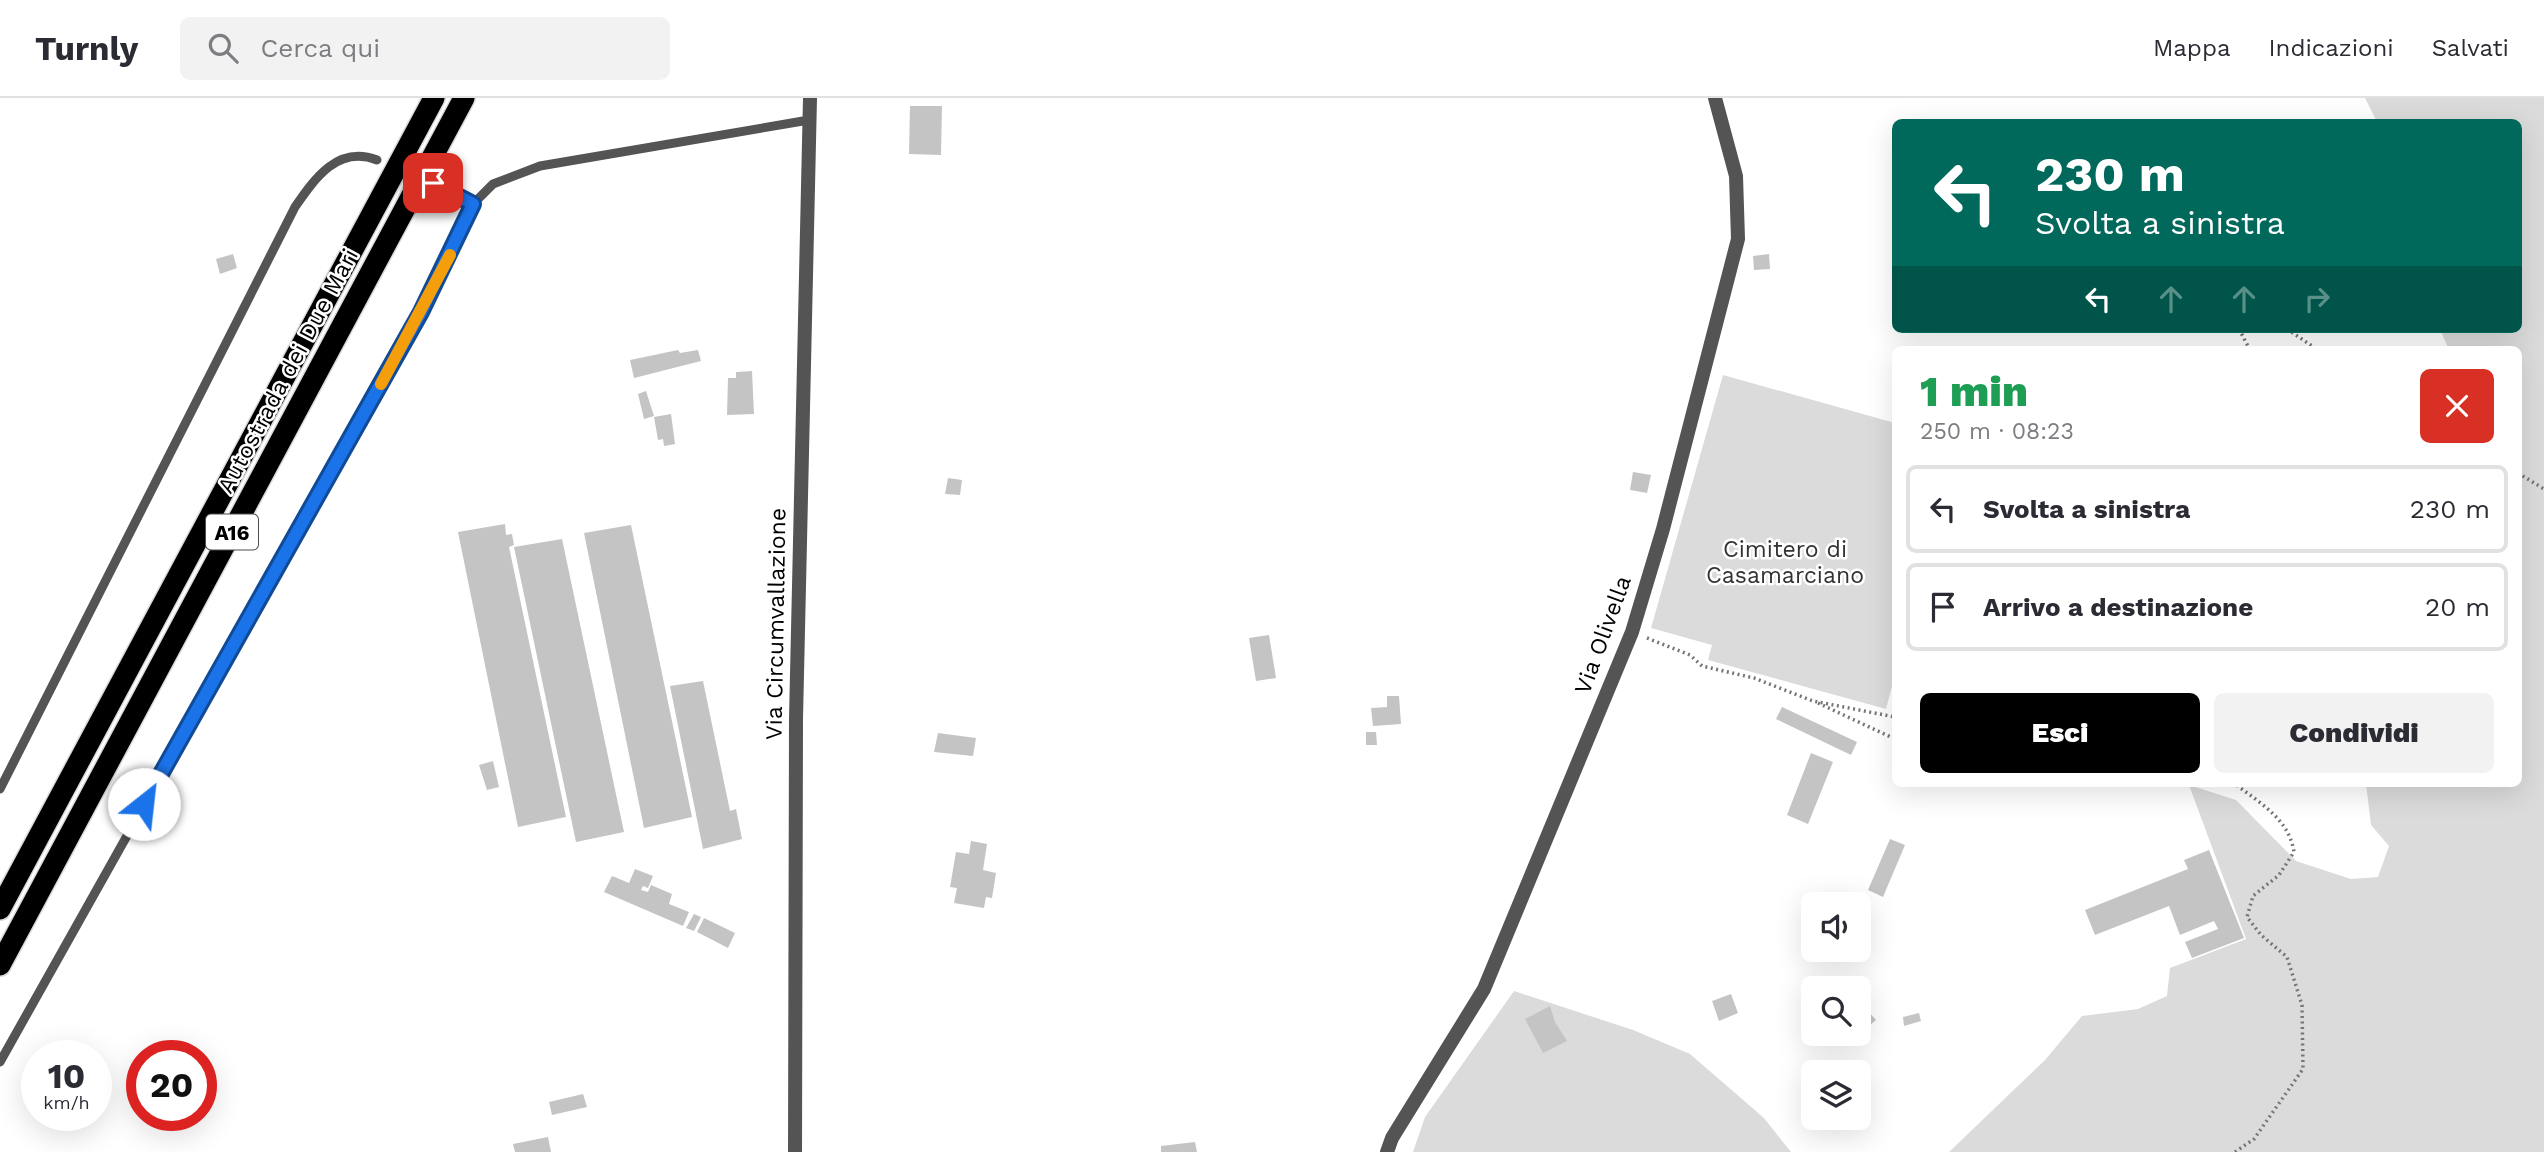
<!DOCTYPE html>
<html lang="it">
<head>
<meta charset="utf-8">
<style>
	:root { --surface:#fff; --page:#f2f2f3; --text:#2b2b33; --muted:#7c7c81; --line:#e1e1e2; --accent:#000 }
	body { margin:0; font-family:"Work Sans",sans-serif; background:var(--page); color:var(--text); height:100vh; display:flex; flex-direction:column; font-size:26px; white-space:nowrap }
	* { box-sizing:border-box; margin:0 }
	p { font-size:23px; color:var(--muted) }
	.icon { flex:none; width:38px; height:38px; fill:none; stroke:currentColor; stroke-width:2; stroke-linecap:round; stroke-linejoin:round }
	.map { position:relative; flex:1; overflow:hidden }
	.sheet { position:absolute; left:1892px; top:248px; width:630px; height:441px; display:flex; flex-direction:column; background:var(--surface); border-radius:10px; box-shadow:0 7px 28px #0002 }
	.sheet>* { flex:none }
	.hud { position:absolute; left:1892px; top:21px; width:630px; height:214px; border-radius:10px; box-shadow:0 7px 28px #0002; background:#00695c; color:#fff; overflow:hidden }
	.tools { position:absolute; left:1801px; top:794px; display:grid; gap:14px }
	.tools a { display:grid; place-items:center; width:70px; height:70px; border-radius:10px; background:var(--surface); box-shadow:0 7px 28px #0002; font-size:35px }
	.speed { position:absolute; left:21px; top:942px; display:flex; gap:14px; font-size:35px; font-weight:700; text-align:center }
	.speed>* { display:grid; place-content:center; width:91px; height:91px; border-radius:50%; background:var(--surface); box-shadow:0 7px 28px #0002; line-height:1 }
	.speed small { font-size:18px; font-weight:400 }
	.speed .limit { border:10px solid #d22; background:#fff; color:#111 }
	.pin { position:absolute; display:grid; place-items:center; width:60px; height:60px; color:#fff; margin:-30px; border-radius:14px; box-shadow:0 4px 10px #0006 }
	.me { position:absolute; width:77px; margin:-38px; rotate:29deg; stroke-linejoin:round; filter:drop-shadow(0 0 5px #0008) }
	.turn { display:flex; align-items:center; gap:24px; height:147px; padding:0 28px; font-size:32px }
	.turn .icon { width:91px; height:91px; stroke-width:2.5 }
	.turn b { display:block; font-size:49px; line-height:60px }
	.lanes { display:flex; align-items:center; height:66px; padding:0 28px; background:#0003; justify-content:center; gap:35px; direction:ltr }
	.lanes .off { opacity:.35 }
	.round { display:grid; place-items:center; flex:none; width:74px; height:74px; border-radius:10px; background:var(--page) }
	.summary { display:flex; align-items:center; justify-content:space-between; height:119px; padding:0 28px }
	h1 { font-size:42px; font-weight:800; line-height:52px; color:#1e9e55 }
	.action { display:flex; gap:14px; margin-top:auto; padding:14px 28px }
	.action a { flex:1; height:80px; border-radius:10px; background:var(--accent); color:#fff; font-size:28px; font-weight:800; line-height:80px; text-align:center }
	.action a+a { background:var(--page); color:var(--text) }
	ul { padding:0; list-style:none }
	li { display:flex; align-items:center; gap:21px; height:88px; margin:0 14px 10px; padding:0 14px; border:4px solid var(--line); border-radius:10px }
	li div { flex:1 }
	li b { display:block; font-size:26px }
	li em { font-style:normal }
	header { display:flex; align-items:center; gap:42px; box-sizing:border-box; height:98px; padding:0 35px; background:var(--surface); border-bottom:2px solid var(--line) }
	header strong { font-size:33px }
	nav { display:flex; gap:38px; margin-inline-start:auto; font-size:24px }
	.search { width:490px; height:63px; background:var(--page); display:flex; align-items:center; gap:18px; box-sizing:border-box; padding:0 24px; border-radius:10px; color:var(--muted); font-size:26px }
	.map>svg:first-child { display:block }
</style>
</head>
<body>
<header>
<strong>Turnly</strong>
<div class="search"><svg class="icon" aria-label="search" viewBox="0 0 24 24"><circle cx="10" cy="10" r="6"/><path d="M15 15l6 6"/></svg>Cerca qui</div>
<nav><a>Mappa</a><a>Indicazioni</a><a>Salvati</a></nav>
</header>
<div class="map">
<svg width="2544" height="1054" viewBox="0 0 2544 1054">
	<rect width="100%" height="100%" fill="#fff"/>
	<path fill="#dbdbdb" d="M2365 0H2544V1054H1949L2045 962 2082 918 2138 911 2167 898 2170 870 2246 841 2189 687 2236 702 2296 763 2351 781 2378 779 2389 748 2371 727 2366 686H2518V252H2449L2440 231H2518V24H2377Z
		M1723 277 1895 325V577L1886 611 1708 562 1712 547 1651 530Z
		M1514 893 1633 932 1690 956 1764 1020 1791 1054H1413L1425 1019Z"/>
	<path fill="#c4c4c4" d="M910 8H942L941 57 909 56Z
		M233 156 237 170 220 176 216 161Z
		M1769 156 1770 171 1754 172 1753 158Z
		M678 252 680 255 698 252 701 263 634 280 630 262Z
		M752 273 754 316 727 317 728 280H736V274Z
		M646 293 654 318 644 321 638 296Z
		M671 316 675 346 664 348 663 341 658 342 654 319Z
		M1633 374 1651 377 1647 395 1630 392Z
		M948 380 962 382 960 397 945 396Z
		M505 426 506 437 512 436 514 447 509 449 566 719 518 729 458 434Z
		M631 427 692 719 644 730 584 435Z
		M562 441 624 734 576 744 514 449Z
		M1269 537 1276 580 1256 583 1249 540Z
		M703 583 730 713 736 711 742 741 703 751 670 588Z
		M1387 598H1399L1401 626 1373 628 1371 610 1387 609Z
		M1782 609 1857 644 1851 657 1776 621Z
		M1366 634H1376L1377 647H1366Z
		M938 635 976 640 973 658 934 654Z
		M1811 655 1833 664 1808 726 1787 717Z
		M493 663 499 689 487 692 479 667Z
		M1890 741 1905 747 1883 799 1868 792Z
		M971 743 987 746 983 772 996 775 992 800 986 799 984 810 954 805 957 790 950 789 956 754 969 756Z
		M2209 752 2244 840 2192 860 2185 844 2218 831 2214 823 2180 837 2169 808 2095 837 2085 812 2188 771 2184 762Z
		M635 771 653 778 648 790 643 788 641 792 648 794 651 787 672 796 669 806 689 814 683 828 604 794 612 778 629 785Z
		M694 816 701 819 694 833 686 830Z
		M704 820 735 835 728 850 697 834Z
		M1731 896 1738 915 1719 923 1712 903Z
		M1858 902 1876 922 1864 932 1858 925Z
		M1550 908 1555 924 1567 943 1543 955 1525 921Z
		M1919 915 1921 923 1904 928 1903 919Z
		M583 996 587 1009 552 1017 549 1004Z
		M548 1039 551 1054H515L513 1046Z
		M1195 1044 1197 1054H1161V1048Z"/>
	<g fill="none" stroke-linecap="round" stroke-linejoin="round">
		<g stroke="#dbdbdb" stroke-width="24">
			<path id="motorway" d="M0 811 434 0
				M0 867 464 0"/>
		</g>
		<path stroke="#767676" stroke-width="3.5" stroke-dasharray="2 3.5" stroke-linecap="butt" d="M2239 231 2250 252
			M2287 231 2318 252
			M2518 375 2544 391
			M1647 540 1690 557 1702 568 1754 580 1813 603 1895 619
			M1818 605 1895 641
			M2235 1054 2254 1041 2303 971 2302 907 2287 859 2261 837 2247 819 2253 798 2279 777 2294 754C2289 721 2260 705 2235 686"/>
		<path stroke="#545454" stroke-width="9" d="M433 85 473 106
			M0 691 295 109C315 80 338 47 377 62
			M0 964 421 214 473 106 493 86 540 68 809 22"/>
		<path stroke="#545454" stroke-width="14" d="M1387 1054 1392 1040 1484 891 1632 534 1663 431 1738 141 1736 78 1715 0"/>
		<path stroke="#545454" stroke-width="14" d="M795 1054 796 621 810 0"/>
		<use href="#motorway" stroke="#000" stroke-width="21"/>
	</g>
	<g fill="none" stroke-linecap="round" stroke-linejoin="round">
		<g stroke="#114b97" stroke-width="18">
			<path id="route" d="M144 706 421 214 473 106 433 85"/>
		</g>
		<use href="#route" stroke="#1a73e8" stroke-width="12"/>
		<path stroke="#f59e0b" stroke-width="12" d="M381 286 450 157"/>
	</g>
	<g text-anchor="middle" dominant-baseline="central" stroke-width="5" stroke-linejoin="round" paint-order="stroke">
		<rect fill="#fff" stroke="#4c4c4c" stroke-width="2" x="206" y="416.5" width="52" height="35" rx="5"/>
		<g font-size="21" font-weight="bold" fill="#000">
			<text x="232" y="434">A16</text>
		</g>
		<g font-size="23" fill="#000" stroke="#fff">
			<text transform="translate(288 273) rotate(-62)">Autostrada dei Due Mari</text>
			<text transform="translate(776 526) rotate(-89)">Via Circumvallazione</text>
			<text transform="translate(1603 537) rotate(-70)">Via Olivella</text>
		</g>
		<g font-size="23" fill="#323232" stroke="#fff">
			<text x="1785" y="451">Cimitero di<tspan x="1785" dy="26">Casamarciano</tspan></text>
		</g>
	</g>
</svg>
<div class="tools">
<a><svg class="icon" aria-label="sound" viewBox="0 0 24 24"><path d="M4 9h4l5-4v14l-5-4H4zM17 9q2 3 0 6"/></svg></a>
<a><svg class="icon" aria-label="search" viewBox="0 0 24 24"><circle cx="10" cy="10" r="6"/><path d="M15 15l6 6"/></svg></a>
<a><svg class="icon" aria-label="layers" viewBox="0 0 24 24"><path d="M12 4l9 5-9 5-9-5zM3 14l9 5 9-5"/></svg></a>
</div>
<div class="speed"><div>10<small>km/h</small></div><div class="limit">20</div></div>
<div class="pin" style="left:433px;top:85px;background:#d93025"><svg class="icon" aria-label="arrive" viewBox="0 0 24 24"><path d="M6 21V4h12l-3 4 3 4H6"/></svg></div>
<svg class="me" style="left:144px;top:706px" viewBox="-20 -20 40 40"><circle r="19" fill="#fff"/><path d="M0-13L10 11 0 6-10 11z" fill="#1a73e8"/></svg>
<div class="hud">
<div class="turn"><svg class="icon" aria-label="left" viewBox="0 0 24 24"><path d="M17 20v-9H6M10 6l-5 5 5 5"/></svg><div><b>230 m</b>Svolta a sinistra</div></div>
<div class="lanes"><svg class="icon" aria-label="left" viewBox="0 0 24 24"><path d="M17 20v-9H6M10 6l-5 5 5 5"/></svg><svg class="icon off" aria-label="ahead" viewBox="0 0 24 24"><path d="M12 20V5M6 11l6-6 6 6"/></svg><svg class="icon off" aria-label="ahead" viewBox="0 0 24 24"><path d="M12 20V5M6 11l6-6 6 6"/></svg><svg class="icon off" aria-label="right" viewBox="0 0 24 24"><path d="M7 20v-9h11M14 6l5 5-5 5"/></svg></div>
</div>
<section class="sheet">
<div class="summary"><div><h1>1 min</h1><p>250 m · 08:23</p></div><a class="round" style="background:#d93025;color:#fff"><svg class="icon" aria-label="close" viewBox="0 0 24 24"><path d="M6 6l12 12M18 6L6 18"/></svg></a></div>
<ul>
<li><svg class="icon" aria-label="left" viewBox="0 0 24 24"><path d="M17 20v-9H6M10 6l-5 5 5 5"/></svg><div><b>Svolta a sinistra</b></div><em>230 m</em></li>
<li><svg class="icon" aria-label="arrive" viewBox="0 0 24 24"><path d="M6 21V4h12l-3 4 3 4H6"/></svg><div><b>Arrivo a destinazione</b></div><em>20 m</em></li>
</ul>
<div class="action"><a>Esci</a><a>Condividi</a></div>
</section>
</div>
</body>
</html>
